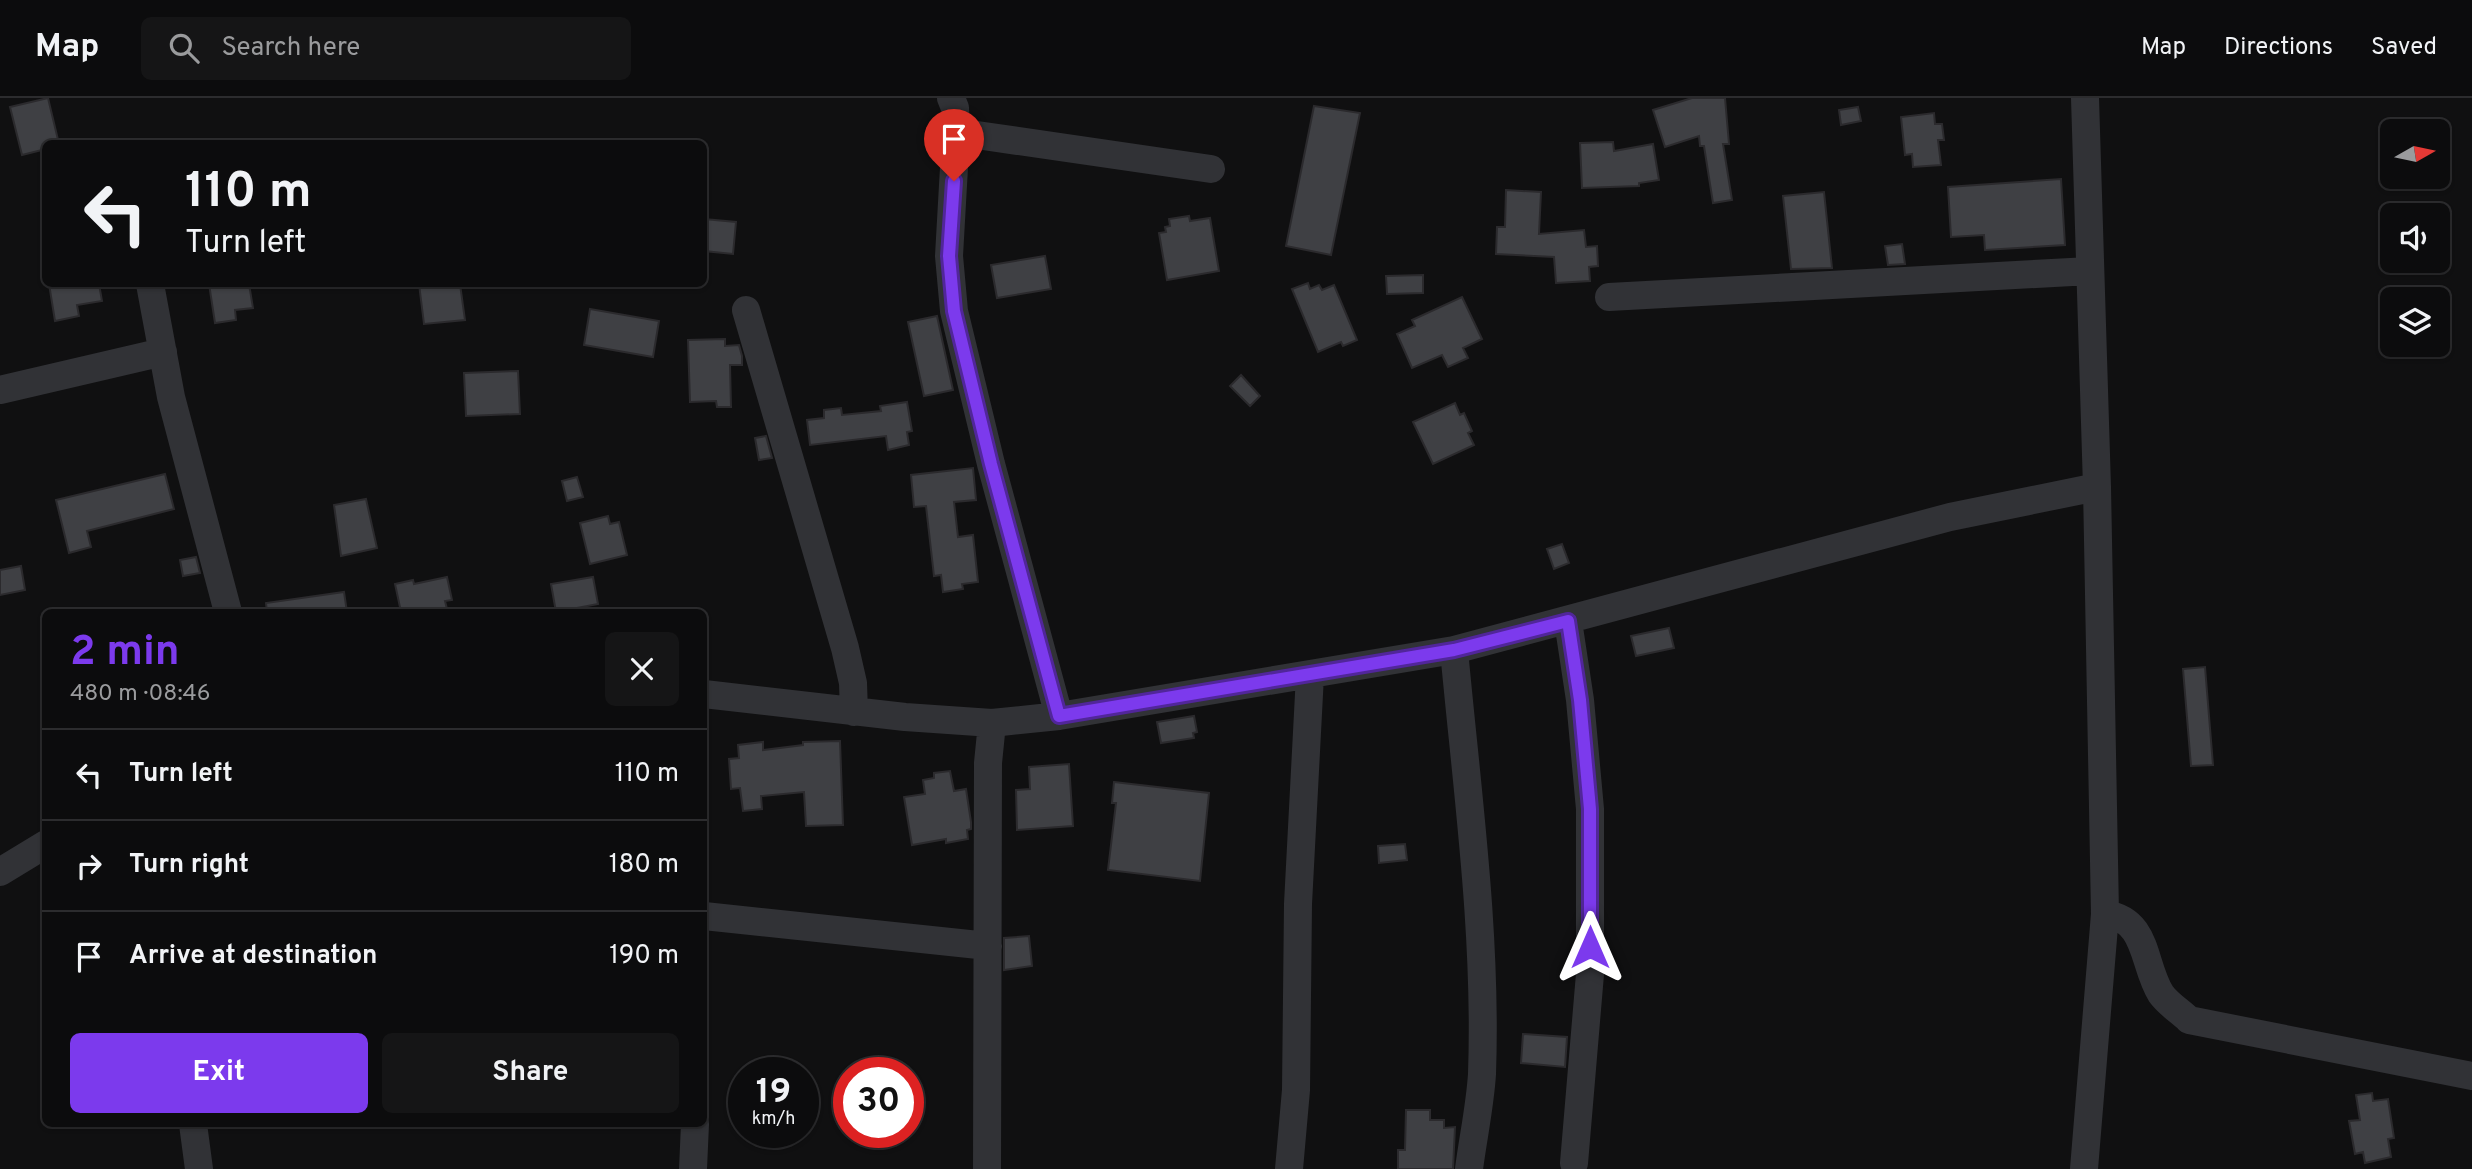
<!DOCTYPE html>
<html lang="en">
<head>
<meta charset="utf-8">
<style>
	:root { --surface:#0c0c0d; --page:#151516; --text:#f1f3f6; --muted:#9a9b9d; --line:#2c2c2e; --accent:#7c3aed }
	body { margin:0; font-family:Overpass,sans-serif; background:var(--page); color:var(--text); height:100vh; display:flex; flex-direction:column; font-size:26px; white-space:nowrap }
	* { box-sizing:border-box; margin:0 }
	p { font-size:23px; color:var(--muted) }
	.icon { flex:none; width:38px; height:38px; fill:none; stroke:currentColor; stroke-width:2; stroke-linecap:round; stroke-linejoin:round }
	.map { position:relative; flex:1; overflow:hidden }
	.panel { position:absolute; left:42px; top:511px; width:665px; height:518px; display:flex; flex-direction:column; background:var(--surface); border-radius:10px; box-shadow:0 2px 5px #0004,0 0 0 2px var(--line) }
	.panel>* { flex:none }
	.guide { position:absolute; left:42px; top:42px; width:665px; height:147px; border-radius:10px; box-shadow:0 2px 5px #0004,0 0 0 2px var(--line); background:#0c0c0d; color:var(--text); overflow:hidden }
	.needle { width:46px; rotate:81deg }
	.buttons { position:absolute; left:2380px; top:21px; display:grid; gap:14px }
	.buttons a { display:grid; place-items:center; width:70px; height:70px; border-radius:10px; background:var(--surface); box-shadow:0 2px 5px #0004,0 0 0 2px var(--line); font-size:35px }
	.speed { position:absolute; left:728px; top:959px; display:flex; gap:14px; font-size:35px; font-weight:700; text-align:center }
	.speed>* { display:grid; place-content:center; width:91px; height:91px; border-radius:50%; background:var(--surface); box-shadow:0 2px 5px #0004,0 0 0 2px var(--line); line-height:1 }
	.speed small { font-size:18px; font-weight:400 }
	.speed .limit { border:10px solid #d22; background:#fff; color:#111 }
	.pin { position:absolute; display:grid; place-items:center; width:60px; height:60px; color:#fff; margin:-72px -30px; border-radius:50% 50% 50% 0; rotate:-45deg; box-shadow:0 0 7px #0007 }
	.pin .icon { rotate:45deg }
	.me { position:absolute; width:77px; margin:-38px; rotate:0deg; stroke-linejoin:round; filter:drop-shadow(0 0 5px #0008) }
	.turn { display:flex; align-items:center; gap:24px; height:147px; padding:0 28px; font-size:32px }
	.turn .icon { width:91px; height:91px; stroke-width:2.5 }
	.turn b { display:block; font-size:49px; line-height:60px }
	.round { display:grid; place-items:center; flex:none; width:74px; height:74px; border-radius:10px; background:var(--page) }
	.summary { display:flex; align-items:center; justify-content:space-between; height:119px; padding:0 28px }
	h1 { font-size:42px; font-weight:700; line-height:52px; color:var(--accent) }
	.action { display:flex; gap:14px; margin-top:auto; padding:14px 28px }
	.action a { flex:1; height:80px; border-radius:10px; background:var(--accent); color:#fff; font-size:28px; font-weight:700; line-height:80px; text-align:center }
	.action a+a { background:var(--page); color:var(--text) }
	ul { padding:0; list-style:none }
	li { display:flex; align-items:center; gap:21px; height:91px; padding:0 28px; border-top:2px solid var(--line) }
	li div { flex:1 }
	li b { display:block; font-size:26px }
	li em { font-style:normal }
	header { display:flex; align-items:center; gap:42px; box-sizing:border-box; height:98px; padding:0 35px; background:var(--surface); border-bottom:2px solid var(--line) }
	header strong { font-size:33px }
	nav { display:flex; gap:38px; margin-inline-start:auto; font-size:24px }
	.search { width:490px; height:63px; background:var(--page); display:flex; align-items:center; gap:18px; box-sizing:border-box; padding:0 24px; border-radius:10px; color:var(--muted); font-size:26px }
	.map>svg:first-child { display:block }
</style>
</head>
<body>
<header>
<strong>Map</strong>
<div class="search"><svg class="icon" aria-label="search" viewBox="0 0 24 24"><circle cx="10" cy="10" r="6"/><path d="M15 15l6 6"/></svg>Search here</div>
<nav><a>Map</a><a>Directions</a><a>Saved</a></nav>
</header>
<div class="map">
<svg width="2472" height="1071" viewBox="0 0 2472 1071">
	<rect width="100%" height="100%" fill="#101011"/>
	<path fill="#3f4044" stroke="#2b2a2d" stroke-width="2" d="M48 0 59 46H46V51L22 57 10 9Z
		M1692 0H1725L1729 46H1723L1732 102 1713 105 1704 48H1700L1699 38 1665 49 1653 12Z
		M1314 8 1360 15 1331 157 1286 148Z
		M1858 9 1861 23 1841 27 1839 12Z
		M1934 15 1935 26H1942L1944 42H1938L1941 67 1913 69 1912 56 1905 57 1901 19Z
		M1613 44 1614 53 1653 46 1659 82 1639 85V88L1582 90 1580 45Z
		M2061 81 2065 147 1985 152 1984 137 1951 139 1948 89Z
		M1506 92 1541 94 1539 136 1584 132 1586 149 1597 148 1598 168 1589 169 1590 183 1556 185 1554 159 1496 156 1497 129H1505Z
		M1824 94 1832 170 1791 171 1783 98Z
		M1189 118 1190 123 1210 120 1219 173 1167 182 1159 135 1166 134 1165 129 1170 128 1169 121Z
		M704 121 736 124 733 156 704 153Z
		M1902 146 1905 166 1888 167 1885 148Z
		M1045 158 1051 191 997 200 991 167Z
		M1423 177V195L1387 196 1386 178Z
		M1308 185 1310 191 1319 187 1322 192 1334 187 1357 242 1343 248 1341 244 1318 254 1292 191Z
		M49 186H99L102 203 77 207 79 218 55 223Z
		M209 186H249L253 210 235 212 236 222 215 225Z
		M419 186H460L465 222 424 226Z
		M1462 199 1482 241 1463 250 1468 260 1448 269 1442 257 1412 270 1397 236 1415 228 1412 222Z
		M590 211 659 223 653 259 584 247Z
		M937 218 953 292 924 298 908 224Z
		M725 241V248L739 247 742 258V267H730L731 309H717L716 303 690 304 688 242Z
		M518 273 520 316 466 318 464 275Z
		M1241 277 1260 298 1250 308 1230 288Z
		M907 304 912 333 907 334 909 347 888 352 886 338 810 347 807 322 824 320V312L841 310 842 317 881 313 880 308Z
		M1455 305 1460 317 1464 315 1472 333 1468 335 1474 347 1433 366 1413 324Z
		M766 338 772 360 759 362 755 340Z
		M973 370 976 402 954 404 958 439 973 437 978 484 962 486 963 491 943 494 941 477 934 478 926 408 914 409 911 377Z
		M165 376 174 411 87 433 91 449 69 455 56 402Z
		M577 379 583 399 567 403 562 383Z
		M366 401 377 450 341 458 334 407Z
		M608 418 610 426 619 424 627 457 590 466 580 425Z
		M1562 446 1569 465 1554 471 1547 451Z
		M196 459 200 475 183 478 180 462Z
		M21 468 25 492 0 497V472Z
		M447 479 452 502 445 503 447 511 430 514H401L395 486 413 482 414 486Z
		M593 479 598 506 556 514 551 486Z
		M344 494 347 514H267L266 505Z
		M1669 530 1674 550 1636 558 1631 538Z
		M2205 569 2213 667 2191 668 2183 571Z
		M1194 618 1197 634 1193 635 1194 640 1161 645 1157 624Z
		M840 643 843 727 806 728 804 694 761 698 762 711 743 713 740 690 731 691 729 661 739 660 738 647 763 644V652L803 647V644Z
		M1069 666 1073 728 1017 732 1016 692 1030 691 1029 669Z
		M950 673 954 693 966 691 971 724V731L967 732 968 741 946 745V741L912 747 904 699 925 696 923 682 934 680V675Z
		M1114 684 1209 695 1200 783 1108 772 1116 705H1112Z
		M1405 746 1407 762 1379 765 1378 748Z
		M1029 838 1032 868 1004 872V840Z
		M1523 936 1567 939 1565 969 1521 965Z
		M2372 995 2373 1003 2388 1001 2394 1040 2388 1041 2391 1059 2365 1065 2363 1054 2355 1056 2349 1023 2360 1022 2356 997Z
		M1406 1012H1430V1022H1444V1030L1455 1029 1453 1071H1398V1052H1405Z"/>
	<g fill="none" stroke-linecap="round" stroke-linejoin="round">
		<path stroke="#313236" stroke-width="28" d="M951 0 955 10 956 34 949 158 954 213 991 366 1059 618
			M956 34 1211 71
			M150 186 171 299 228 514
			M1609 199 2090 173
			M746 212 845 550 853 585 854 614
			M0 292 163 254
			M1568 523 1580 602 1590 711V876L1574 1065
			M1454 552C1467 693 1487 835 1482 976 1480 1008 1473 1040 1469 1071
			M704 596 905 619 992 625 1059 618 1454 552 1950 419 2097 389
			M0 774 46 746
			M2105 816C2149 822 2142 866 2161 896 2168 906 2181 914 2189 922L2472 978
			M704 818 988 848
			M193 1026 199 1071
			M693 1071 695 1026
			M987 1071 988 665 992 625
			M1289 1071 1296 992 1298 806 1310 577
			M2084 1071 2105 816 2097 389 2085 0"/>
	</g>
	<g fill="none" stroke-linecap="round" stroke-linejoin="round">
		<g stroke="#51269a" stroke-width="18">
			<path id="route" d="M954 83 949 158 954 213 991 366 1059 618 1454 552 1568 523 1580 602 1590 711V849"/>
		</g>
		<use href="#route" stroke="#7c3aed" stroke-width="12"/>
	</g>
</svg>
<div class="buttons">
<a><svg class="needle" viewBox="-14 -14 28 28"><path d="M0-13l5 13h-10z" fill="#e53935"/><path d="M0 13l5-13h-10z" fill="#9a9b9d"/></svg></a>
<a><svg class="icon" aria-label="sound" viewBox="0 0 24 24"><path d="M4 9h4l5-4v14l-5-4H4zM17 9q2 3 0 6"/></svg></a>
<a><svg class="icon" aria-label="layers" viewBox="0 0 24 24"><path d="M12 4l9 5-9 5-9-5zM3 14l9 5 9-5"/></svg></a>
</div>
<div class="speed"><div>19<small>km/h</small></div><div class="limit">30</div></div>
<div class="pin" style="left:954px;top:83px;background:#d93025"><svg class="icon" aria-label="arrive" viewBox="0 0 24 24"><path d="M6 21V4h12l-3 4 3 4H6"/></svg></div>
<svg class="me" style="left:1590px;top:849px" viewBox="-20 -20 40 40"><path d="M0-17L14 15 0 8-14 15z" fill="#7c3aed" stroke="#fff" stroke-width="4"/></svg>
<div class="guide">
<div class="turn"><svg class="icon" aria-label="left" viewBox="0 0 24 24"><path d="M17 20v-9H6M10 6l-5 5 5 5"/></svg><div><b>110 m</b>Turn left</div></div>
</div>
<section class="panel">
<div class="summary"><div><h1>2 min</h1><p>480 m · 08:46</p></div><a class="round"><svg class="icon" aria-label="close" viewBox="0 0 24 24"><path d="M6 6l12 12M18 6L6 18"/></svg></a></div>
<ul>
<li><svg class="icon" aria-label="left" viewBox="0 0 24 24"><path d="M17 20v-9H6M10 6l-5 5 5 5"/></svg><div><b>Turn left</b></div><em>110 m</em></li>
<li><svg class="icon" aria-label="right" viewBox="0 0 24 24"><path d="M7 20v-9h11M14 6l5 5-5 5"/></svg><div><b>Turn right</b></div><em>180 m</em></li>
<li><svg class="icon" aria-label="arrive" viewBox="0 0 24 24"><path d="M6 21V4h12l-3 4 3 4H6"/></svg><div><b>Arrive at destination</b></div><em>190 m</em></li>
</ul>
<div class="action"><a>Exit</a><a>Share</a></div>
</section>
</div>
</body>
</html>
